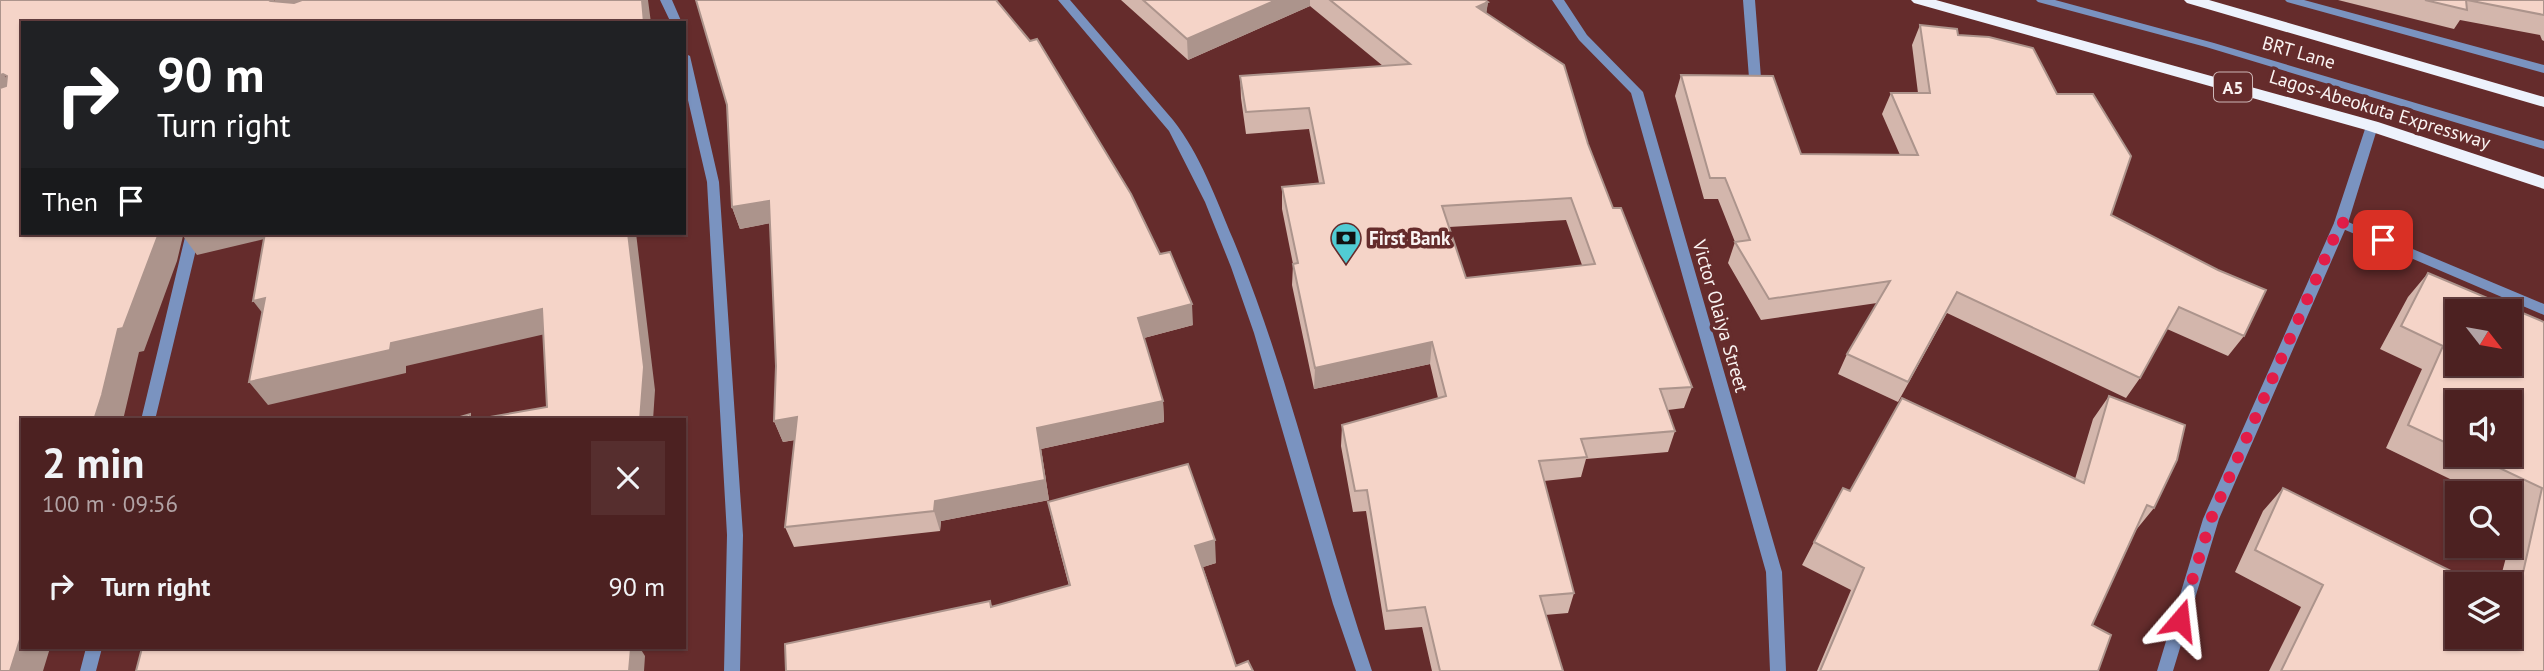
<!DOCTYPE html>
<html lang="en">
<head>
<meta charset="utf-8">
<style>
	:root { --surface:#4c2121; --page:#562e2e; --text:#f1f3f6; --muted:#b2a3a5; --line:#633e3f }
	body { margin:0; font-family:"PT Sans",sans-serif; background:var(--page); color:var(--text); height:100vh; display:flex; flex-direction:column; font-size:26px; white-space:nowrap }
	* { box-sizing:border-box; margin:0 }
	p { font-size:23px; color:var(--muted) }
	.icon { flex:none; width:38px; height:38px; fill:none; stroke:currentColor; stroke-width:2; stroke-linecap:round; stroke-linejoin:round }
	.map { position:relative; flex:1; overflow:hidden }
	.side { position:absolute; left:21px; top:418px; width:665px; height:231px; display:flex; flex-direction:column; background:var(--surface); border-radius:0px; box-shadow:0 2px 5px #0004,0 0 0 2px var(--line) }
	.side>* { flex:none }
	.banner { position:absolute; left:21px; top:21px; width:665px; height:214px; border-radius:0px; box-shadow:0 2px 5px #0004,0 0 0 2px var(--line); background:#202124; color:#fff; overflow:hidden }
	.needle { width:46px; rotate:121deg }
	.fabs { position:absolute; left:2445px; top:299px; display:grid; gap:14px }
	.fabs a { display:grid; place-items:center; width:77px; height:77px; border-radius:0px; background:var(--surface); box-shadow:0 2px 5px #0004,0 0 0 2px var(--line); font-size:35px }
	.pin { position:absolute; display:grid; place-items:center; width:60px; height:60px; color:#fff; margin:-30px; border-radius:14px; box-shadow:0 4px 10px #0006 }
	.me { position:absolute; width:77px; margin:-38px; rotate:17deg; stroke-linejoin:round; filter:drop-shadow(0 0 5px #0008) }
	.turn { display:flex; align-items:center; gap:24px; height:147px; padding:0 21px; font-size:32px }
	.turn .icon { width:91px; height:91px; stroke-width:2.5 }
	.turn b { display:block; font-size:49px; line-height:60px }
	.then { display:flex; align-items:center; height:66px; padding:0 21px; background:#0003; gap:14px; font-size:26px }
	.round { display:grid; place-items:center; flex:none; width:74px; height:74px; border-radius:0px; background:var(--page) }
	.overview { display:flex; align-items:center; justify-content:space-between; height:119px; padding:0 21px }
	h1 { font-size:42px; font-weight:600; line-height:52px }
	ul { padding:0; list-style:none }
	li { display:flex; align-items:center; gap:21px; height:98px; padding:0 21px }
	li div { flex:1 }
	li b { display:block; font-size:26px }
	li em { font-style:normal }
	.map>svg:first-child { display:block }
</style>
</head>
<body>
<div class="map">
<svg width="2544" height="671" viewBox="0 0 2544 671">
	<rect width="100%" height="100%" fill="#652c2c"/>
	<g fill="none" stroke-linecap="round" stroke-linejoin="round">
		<path fill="#7a93c0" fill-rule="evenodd" d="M1743 0H1755L1761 78 1755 82 1749 78Z
			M2036 0H2055L2214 43 2544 141V149L2206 47 2038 2Z
			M2341 219 2544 304V315L2336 226 2334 223 2336 220Z"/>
		<path fill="#7a93c0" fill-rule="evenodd" d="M660 0H672L682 23H671Z
			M1058 0H1070L1173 120C1200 154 1216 199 1233 239 1291 379 1323 528 1372 671H1356L1333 604 1254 333 1231 267 1205 202 1169 131Z
			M1552 0H1564L1587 35 1643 92 1782 572 1786 671H1770L1766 572 1631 93 1579 40Z
			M2285 0H2304L2544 65V73L2287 2Z
			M684 53 690 56 719 182 743 535 740 671H724L727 535 707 182 684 83Z
			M2372 122 2378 126 2348 223 2219 519 2173 671H2157L2203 519 2334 223 2366 126Z
			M186 233H200L155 420H141Z
			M86 648H102L96 671H80Z"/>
		<path fill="#edf2fc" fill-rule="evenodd" d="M1911 0H1936L2378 122 2544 177V189L2366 130 1914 3Z
			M2184 0H2209L2544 97V107L2187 3Z"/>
	</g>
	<path fill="#d3b6ac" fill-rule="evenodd" d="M1121 0H1485L1488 2 1486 13 1588 144 1613 208 1692 387 1684 408 1668 410 1675 431 1668 452 1586 459 1581 477 1544 481 1574 593 1568 613 1545 615 1563 671H1432L1422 627 1385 630 1366 511 1353 512 1341 446 1342 425 1438 398 1430 364 1314 389 1292 285 1293 264 1282 209V187L1319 183 1309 129 1246 134 1241 98 1240 76 1383 66 1310 6 1188 60ZM1566 220 1582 265 1466 278 1449 227Z
		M2338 0H2544V41L2542 40 2540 35 2460 20 2454 29Z
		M1920 25 1958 35 2111 215 2244 336 2228 356 2167 329 2140 378 2126 398 1947 313 1898 402 1838 374 1847 354 1877 303 1761 320 1728 263 1735 242 1718 199H1704L1675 96 1681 75 1801 154 1900 155 1882 114 1891 93H1918L1912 45Z
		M732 207 1193 325 1144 338 1163 401 1164 422 1041 449 1049 500 941 521 940 531 794 547 785 527 795 440 783 442 774 421 776 366 770 223 740 229Z
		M2428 273 2544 322V671H2269L2301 607 2235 572 2263 511 2283 488 2510 637V584H2499L2509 546H2510L2517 511 2510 507V494H2481L2386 448 2422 369 2380 349 2408 297ZM2457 402 2510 455H2457Z
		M2109 396 2154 508 2136 530 2092 625 2098 671H1817L1851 590 1802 565 1814 542 1850 491 2075 479 2093 419Z
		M1048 502 1216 563 1203 567 1236 666 1253 671H786L990 601 992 607 1069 586 1053 525Z"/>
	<path fill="#ac948c" d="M274 0H352L288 23Z
		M642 0H648L651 23H644Z
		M1276 0H1310V6L1188 60 1187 39Z
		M1488 2 1485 23 1477 7Z
		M3 74 22 96 0 104V75Z
		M769 201 777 222 740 229 732 207Z
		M159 233H284L285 234 197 255 183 236 177 261 144 351 139 352 123 420H94L118 329Z
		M628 233H636L655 390 653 420H640Z
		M265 298 271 324 253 301Z
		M1192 304 1193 325 1140 339 1138 318Z
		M542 309 554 332 406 366V373L268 405 249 382 391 343Z
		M1432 342 1430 364 1314 389 1315 368Z
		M1163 401 1164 422 1041 449 1049 500 941 521 940 531 934 511 935 501 1037 428Z
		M797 417 805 438 783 442 774 421Z
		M1215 540 1216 563 1197 569 1195 546Z
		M23 630V648H50L43 671H10Z
		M631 648H640L645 656 644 671H629Z"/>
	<path fill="#f5d4c8" stroke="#ac948c" stroke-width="2" fill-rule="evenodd" d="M0 0H274L272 1 294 3 302 0H642L644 23H23V233H159L123 328 118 329 102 395 94 420H23V630L10 671H0V88L6 86 7 76 3 74 0 75Z
		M696 0H996L1030 41 1037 39 1131 194 1160 254 1170 252 1192 304 1138 318 1163 401 1037 428 1045 480 935 501 934 511 785 527 797 417 774 421 776 366 769 201 732 207 727 105Z
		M1143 0H1276L1187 39Z
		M1330 0H1485L1488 2 1477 7 1564 65 1588 144 1613 208H1621L1692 387 1660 389 1675 431 1581 439 1587 457 1539 461 1574 593 1540 596 1563 671H1440L1425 607 1387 611 1367 490 1355 491 1342 425 1446 396 1432 342 1315 368 1293 264 1298 263 1282 187 1324 183 1309 108 1246 112 1240 76 1410 64ZM1571 198 1595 264 1466 278 1442 206Z
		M2425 0H2466L2467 10Z
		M2467 0H2544V15Z
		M1920 25 1957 29 1958 35 1989 37 2033 48 2057 94H2093L2131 156 2111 215 2218 270 2266 290 2244 336 2179 307 2140 378 1957 292 1908 382 1847 354 1890 281 1769 299 1735 242 1750 240 1725 178H1710L1681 75 1773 76 1801 154 1918 155 1891 93H1930Z
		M265 233H628L644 367 640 420H473L547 407 542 309 391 343 390 350 249 382 265 298 253 301Z
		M2428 273 2544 322V671H2281L2323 585 2255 550 2283 488 2477 584H2457V637H2510V601L2516 604 2542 488 2472 455H2510V402H2457V448L2408 425 2443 346 2401 326ZM2457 312H2510V364H2457Z
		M2109 396 2185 425 2177 460 2154 508 2147 505 2092 625 2111 635 2098 671H1820L1864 568 1814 542 1843 488 1850 491 1902 398 2084 483Z
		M470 414V420H450Z
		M1188 464 1215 540 1195 546 1236 666 1248 661 1253 671H786L785 644 990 601 991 607 1070 585 1048 502Z
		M142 648H631L629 671H136Z"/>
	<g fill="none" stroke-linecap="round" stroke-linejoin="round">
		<path stroke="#e11d48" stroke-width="12" stroke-dasharray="0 21.6" d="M2180 620 2211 519 2341 222 2383 240"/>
	</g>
	<defs>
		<g id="bank-pin" transform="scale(1.575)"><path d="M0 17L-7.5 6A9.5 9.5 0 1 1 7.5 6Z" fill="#51ccd4" stroke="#652c2c"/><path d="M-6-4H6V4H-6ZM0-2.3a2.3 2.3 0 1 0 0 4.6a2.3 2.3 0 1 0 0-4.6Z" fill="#111"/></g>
	</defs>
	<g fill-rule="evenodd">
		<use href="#bank-pin" x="1346" y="238"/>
	</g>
	<g text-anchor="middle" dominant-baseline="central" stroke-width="7" stroke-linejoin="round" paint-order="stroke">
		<rect fill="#652c2c" stroke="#cdb7b7" stroke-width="2" x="2214" y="72.5" width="38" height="29" rx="5"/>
		<g font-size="18" font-weight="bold" fill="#faf3f2">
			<text x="2233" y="87">A5</text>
		</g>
		<g font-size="19" fill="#faf3f2" stroke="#652c2c">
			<text transform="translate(2299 52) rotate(16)">BRT Lane</text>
			<text transform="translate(2380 109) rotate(17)">Lagos-Abeokuta Expressway</text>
			<text transform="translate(1721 316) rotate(74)">Victor Olaiya Street</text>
		</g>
		<g font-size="19" font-weight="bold" fill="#faf3f2" stroke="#652c2c" text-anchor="start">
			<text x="1369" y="238">First Bank</text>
		</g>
	</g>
</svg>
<div class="fabs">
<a><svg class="needle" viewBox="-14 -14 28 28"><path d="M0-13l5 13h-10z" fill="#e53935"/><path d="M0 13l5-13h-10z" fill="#b2a3a5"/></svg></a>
<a><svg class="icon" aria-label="sound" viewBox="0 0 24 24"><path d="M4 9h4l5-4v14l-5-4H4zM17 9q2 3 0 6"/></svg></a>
<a><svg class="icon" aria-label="search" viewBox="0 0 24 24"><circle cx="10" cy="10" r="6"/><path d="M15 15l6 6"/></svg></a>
<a><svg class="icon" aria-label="layers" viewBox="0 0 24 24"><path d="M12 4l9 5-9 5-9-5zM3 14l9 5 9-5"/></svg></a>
</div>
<div class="pin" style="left:2383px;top:240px;background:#d93025"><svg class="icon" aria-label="arrive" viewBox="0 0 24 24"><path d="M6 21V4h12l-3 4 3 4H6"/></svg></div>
<svg class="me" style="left:2180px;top:620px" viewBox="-20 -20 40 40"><path d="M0-17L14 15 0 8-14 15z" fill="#e11d48" stroke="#fff" stroke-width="4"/></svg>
<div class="banner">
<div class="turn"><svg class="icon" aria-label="right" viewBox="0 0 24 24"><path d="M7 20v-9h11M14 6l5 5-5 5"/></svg><div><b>90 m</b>Turn right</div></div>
<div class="then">Then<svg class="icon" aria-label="arrive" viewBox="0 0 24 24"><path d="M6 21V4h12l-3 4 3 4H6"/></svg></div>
</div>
<section class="side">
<div class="overview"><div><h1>2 min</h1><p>100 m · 09:56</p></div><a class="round"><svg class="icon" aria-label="close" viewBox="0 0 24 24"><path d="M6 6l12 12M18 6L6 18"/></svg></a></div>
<ul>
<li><svg class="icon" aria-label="right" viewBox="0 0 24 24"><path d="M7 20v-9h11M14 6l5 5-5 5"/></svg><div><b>Turn right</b></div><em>90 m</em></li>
</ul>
</section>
</div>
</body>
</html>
